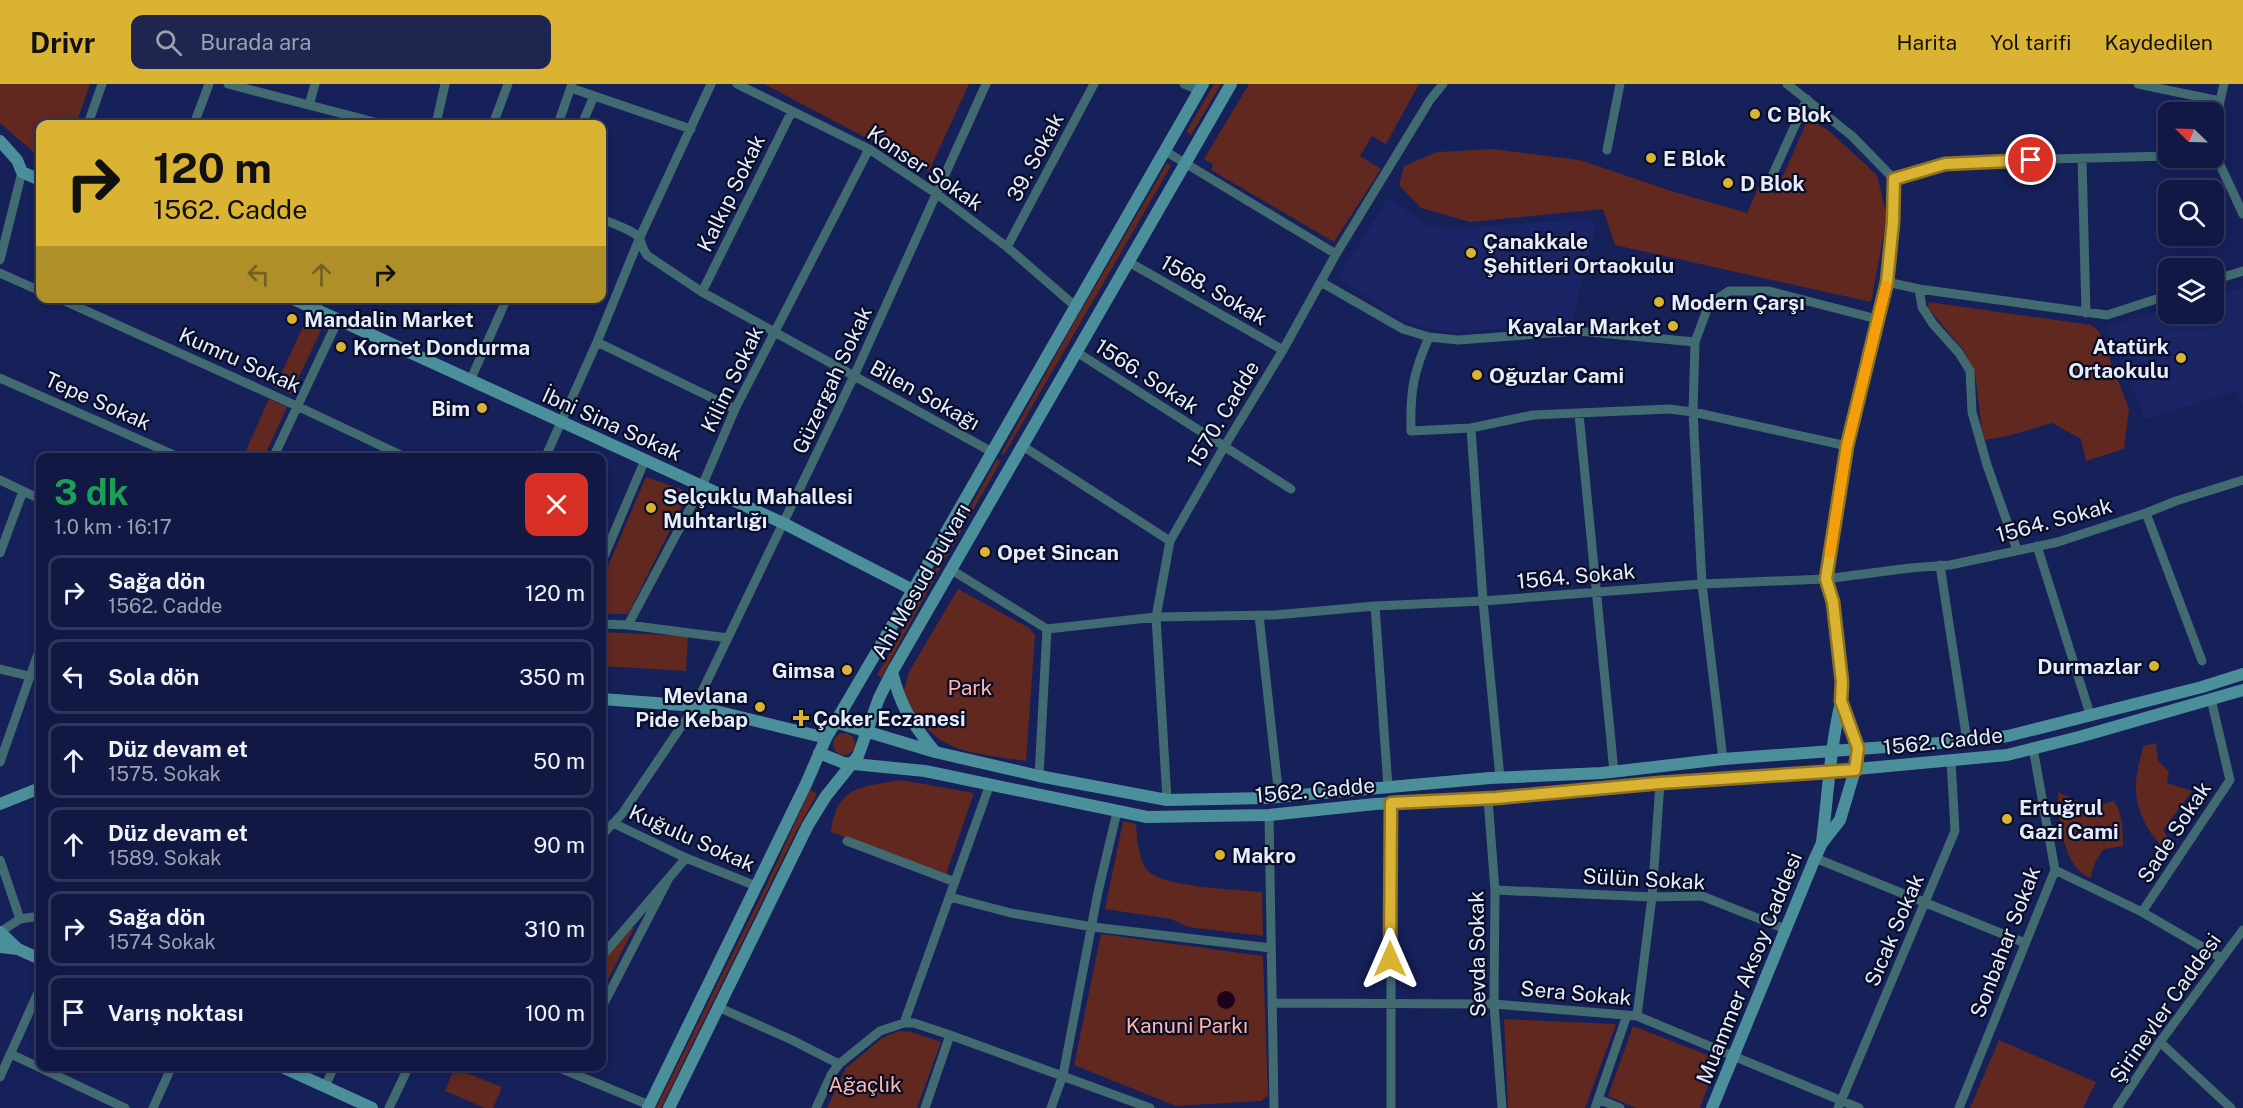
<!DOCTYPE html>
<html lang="tr">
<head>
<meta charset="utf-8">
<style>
	:root { --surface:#101843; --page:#1e254e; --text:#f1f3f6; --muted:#9ca0b2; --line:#30375c; --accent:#dab333 }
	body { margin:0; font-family:"Public Sans",sans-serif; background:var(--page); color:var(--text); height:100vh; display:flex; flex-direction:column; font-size:22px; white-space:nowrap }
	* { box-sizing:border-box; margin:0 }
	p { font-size:20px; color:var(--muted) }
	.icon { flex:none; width:33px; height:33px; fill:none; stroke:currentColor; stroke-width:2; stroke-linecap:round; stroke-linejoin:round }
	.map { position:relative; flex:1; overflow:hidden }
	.details { position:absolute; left:36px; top:369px; width:570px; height:618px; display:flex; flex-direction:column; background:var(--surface); border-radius:12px; box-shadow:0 3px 9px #0003,0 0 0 2px var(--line) }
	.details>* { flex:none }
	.top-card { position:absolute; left:36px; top:36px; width:570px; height:183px; border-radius:12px; box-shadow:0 3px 9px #0003,0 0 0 2px var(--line); background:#dab333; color:#111; overflow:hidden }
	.needle { width:39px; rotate:293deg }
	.controls { position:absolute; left:2158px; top:18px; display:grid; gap:12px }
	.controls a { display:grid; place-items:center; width:66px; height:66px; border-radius:12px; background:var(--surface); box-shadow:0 3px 9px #0003,0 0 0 2px var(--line); font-size:30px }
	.pin { position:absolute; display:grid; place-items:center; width:51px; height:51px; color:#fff; margin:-26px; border:3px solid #fff; border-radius:50%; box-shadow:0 2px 6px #0007 }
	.me { position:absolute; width:66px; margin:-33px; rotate:0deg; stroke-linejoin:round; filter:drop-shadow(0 0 4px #0008) }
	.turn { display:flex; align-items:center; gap:21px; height:126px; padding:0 18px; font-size:27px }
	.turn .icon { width:78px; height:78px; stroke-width:2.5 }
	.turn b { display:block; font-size:42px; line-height:51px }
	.lanes { display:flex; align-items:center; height:57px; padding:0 18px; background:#0003; justify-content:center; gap:30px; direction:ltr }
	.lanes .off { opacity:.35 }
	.round { display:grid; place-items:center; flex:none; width:63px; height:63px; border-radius:12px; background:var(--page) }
	.summary { display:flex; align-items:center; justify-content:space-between; height:102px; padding:0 18px }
	h1 { font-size:36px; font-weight:700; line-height:45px; color:#1e9e55 }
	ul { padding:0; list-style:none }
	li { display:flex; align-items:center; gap:18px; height:75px; margin:0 12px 9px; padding:0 6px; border:3px solid var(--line); border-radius:12px }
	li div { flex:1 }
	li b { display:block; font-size:22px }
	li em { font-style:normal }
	header { display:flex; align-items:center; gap:36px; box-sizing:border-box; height:84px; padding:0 30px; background:var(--accent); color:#111 }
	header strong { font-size:28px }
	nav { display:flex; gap:33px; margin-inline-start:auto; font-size:21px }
	.search { width:420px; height:54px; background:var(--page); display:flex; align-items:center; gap:15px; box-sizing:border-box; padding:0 21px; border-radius:12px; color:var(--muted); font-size:22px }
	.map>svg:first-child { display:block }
</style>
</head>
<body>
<header>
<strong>Drivr</strong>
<div class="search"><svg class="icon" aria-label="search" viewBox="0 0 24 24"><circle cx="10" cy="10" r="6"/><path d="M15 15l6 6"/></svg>Burada ara</div>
<nav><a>Harita</a><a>Yol tarifi</a><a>Kaydedilen</a></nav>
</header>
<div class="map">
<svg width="2243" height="1024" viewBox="0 0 2243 1024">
	<rect width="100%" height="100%" fill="#162059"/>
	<path fill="#1b2566" d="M1388 114 1430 142 1457 144 1587 135 1596 142 1572 237 1454 249 1420 243 1390 229 1338 194Z
		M2243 204V324L2237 307 2145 335 2106 242 2169 224V230H2214V212Z"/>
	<path fill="#60281f" d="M0 0H90L76 40H40V74L0 39Z
		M764 0H969L929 87Z
		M1214 0H1221L1191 51 1186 48Z
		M1249 0H1419L1386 60 1372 52 1360 72 1381 85 1334 158 1211 86 1213 80 1204 75Z
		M1808 35 1828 46 1877 91 1887 133 1871 218 1615 161 1603 125 1470 138 1421 124 1399 101 1404 82 1437 68 1493 65 1580 76 1671 107 1747 129 1759 102 1775 110Z
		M1167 79 1171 82 1004 371 1001 370 1068 249Z
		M1929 218 2091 241 2099 247 2129 325 2124 365 2086 377 2081 355 2052 339 2008 352 1983 356 1975 289 1964 267 1928 224Z
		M307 234 323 242 291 310 275 303Z
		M269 315 287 323 264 373H243Z
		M997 375 1001 377 940 484 881 594 877 591Z
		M646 393 689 408 628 530H602V486L606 487Z
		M958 505 1029 544 1035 551 1026 677C966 668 932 669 903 609L909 588Z
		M602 548 688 552 686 587 602 582Z
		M833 660a11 11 0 1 1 22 0a11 11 0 1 1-22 0Z
		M2156 659 2158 677 2169 688 2167 699 2192 707 2163 746 2170 757 2164 764C2147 749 2135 724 2136 700 2136 687 2141 674 2143 662Z
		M901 696 974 709 946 790 831 748C837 701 862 703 901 696Z
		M810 706 817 710 795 750 661 1024H656L766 802Z
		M2058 708C2082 719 2088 725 2114 717 2123 732 2123 746 2123 762L2104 765C2097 774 2092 782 2091 794 2063 786 2058 733 2058 708Z
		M1123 737 1136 740C1137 754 1138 774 1147 786 1163 804 1236 805 1262 808L1263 852 1188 843 1171 835 1105 825Z
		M629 844H634L602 907V876Z
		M1101 850 1263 872 1268 1012 1261 1017 1176 1022 1074 981Z
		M1504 935 1616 940 1585 1024H1508Z
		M1633 942 1718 975 1700 1024H1636L1608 1012Z
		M899 947 911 948 941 958 917 1024H827L846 984 882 954Z
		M1999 956 2096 998 2083 1024H1970Z
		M454 984 502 1003 493 1024H485L445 1007Z"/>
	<path fill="#1e021c" d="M1217 916a9 9 0 1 1 18 0a9 9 0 1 1-18 0Z"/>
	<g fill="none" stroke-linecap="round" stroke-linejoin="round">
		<path stroke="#416a71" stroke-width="9" d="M228 0 382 40
			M737 0 869 65 937 110 1007 163 1075 222
			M1184 0 1199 6
			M1787 0 1852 52 1894 95 1893 138 1887 198 1847 362 1825 495 1833 518 1842 598 1841 617
			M2138 0 2220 17
			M2224 0 2220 17 2216 72 2243 130
			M571 4 691 45
			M309 21 315 0
			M88 40 102 0
			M194 40 209 0
			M436 40 445 0
			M493 40 508 0
			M558 40 572 0
			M582 40 594 12
			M1607 66 1620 0
			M1165 67 1336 170
			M2082 75 2086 229
			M1894 95 1945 80 2010 76 2169 72
			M1768 101 1807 15
			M602 135C611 139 636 147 640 155 643 163 642 166 648 172L702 208 992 368
			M1007 163 1094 0
			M0 176 22 88
			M1127 177 1283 266
			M0 189 40 207
			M2214 196 2243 187
			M1321 198 1403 245 1429 253 1458 256 1578 247 1695 258
			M1887 198 1919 205 2107 231 2169 211
			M1919 205 1922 223 1933 240 1959 269 1970 287 1972 328 1987 381 2017 466
			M702 208 792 27
			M58 214 297 322 407 374
			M1429 253C1413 289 1410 308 1411 347L1471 344 1533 331 1669 325 1693 328 1847 362
			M597 258 735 325
			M1075 267 1291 405
			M0 294 181 374
			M470 297 507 214
			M1579 330 1614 688
			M1471 344 1483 517 1500 694
			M1021 361 1170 457
			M273 374 338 236
			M545 374 597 258 640 153 711 0
			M0 396 40 415
			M2146 429 2202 577
			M2037 462 2090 630
			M0 469 23 407
			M602 477 645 376
			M1940 481 1967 657
			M950 485 1047 545
			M1375 522 1388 703
			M1259 531 1279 713
			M602 540 628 541 728 554
			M628 541 702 402 735 325 869 65
			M0 585 29 592
			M1723 675 1702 500 1693 328 1695 258 1709 220 1729 207H1769L1877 235
			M0 678 40 564
			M1039 692 1047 545 1156 533 1275 531 1375 522 1483 517 1702 500 1825 495 1910 484 1950 481 2058 458 2146 429 2176 417 2243 396
			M1488 715 1495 806 1494 920 1502 1024
			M1167 716 1156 533 1170 457 1224 363 1283 266 1336 170 1430 16 1443 0
			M1391 719V1024
			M1269 731 1274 1024
			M613 739 686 774 756 802
			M602 751 622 730 695 622 854 292 986 0
			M847 757 955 798
			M1815 774 2025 859
			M0 776 20 835
			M2055 786 2142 828 2221 874
			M1495 806 1652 813 1702 812 1785 845
			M950 813 1011 829 1093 843 1271 864
			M2142 828 2230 696 2211 615
			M0 848 20 835 40 832
			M602 872 686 774
			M1272 919 1494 920 1637 932 1859 1024
			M602 923 668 796
			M718 923 792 956 839 980
			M1637 932 1652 813 1660 699
			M904 939 990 700
			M2160 958 2231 1024
			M11 970 125 1024
			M555 982 649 1021
			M0 993 40 904
			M325 1003 334 982
			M1598 1015 1620 1024
			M153 1024 172 982
			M389 1024 409 982
			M816 1024 831 991 839 980 880 947 904 939H914L950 951 1150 1024
			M925 1024 950 951
			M1051 1024 1063 991 1098 808 1117 728
			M1595 1024 1627 931
			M1838 1024 1955 747 1951 676
			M1959 1024 2055 786 2033 664
			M2117 1024 2160 958 2243 846"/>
		<path stroke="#4b8f9b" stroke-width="12" d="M0 57 17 76 22 88 40 96
			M291 214 785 440 913 506
			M892 588C901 624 912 639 935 668
			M602 615 695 622 826 654
			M835 638 935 668 1039 692 1167 716 1267 714 1490 694 1602 689 1723 675 1967 657 2008 652 2202 603 2243 590
			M819 669 844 679 925 687 1147 733 1269 731 1375 720 1496 714 1660 699 1846 686 2007 671 2079 653 2243 606
			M0 720 40 704
			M1822 758C1828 711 1830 664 1841 618
			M0 848 18 865
			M0 863 18 865 40 875
			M280 982 372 1024
			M648 1024 806 700 826 654 913 506 1203 0
			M669 1024 808 741 826 712 858 672 879 614 892 588 1231 0
			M1712 1024 1815 774 1822 759 1840 736 1855 686 1858 664 1841 617"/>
	</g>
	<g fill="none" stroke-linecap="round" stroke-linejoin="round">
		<g stroke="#8e7421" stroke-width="15">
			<path id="route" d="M1390 875 1391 719 1496 714 1660 699 1855 686 1858 664 1841 617 1842 598 1833 518 1826 495 1847 362 1887 198 1893 138 1894 95 1945 80 2031 76"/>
		</g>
		<use href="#route" stroke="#dab333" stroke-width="10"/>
		<path stroke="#f59e0b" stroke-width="10" d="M1830 469 1847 362 1886 202"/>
	</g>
	<g fill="#dab333" stroke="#080e27" stroke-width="2">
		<circle cx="1755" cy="30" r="6"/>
		<circle cx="1651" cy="74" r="6"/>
		<circle cx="1728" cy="99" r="6"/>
		<circle cx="1471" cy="169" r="6"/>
		<circle cx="1659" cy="218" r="6"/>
		<circle cx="292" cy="235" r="6"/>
		<circle cx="1673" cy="242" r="6"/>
		<circle cx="341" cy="263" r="6"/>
		<circle cx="2181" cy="274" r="6"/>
		<circle cx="1477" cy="291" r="6"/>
		<circle cx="482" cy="324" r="6"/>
		<circle cx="651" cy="424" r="6"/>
		<circle cx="985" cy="468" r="6"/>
		<circle cx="2154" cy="582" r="6"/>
		<circle cx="847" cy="586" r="6"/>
		<circle cx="760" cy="623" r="6"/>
		<path d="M798 625h6v6h6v6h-6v6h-6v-6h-6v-6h6z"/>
		<circle cx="2007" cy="735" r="6"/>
		<circle cx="1220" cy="771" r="6"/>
	</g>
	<g text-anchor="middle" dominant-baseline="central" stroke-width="4.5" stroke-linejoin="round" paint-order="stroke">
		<g font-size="21" font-weight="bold" fill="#e7ecfb" stroke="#080e27" text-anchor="start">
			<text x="1767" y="30">C Blok</text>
			<text x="1663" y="74">E Blok</text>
			<text x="1740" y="99">D Blok</text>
			<text x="1483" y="157">Çanakkale<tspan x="1483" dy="24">Şehitleri Ortaokulu</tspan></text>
			<text x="1671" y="218">Modern Çarşı</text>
			<text x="304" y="235">Mandalin Market</text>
			<text x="1661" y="242" text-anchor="end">Kayalar Market</text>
			<text x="2169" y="262" text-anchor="end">Atatürk<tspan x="2169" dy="24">Ortaokulu</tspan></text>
			<text x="353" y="263">Kornet Dondurma</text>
			<text x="1489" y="291">Oğuzlar Cami</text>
			<text x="470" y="324" text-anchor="end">Bim</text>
			<text x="663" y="412">Selçuklu Mahallesi<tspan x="663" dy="24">Muhtarlığı</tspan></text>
			<text x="997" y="468">Opet Sincan</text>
			<text x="2142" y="582" text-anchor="end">Durmazlar</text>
			<text x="835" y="586" text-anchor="end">Gimsa</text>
			<text x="748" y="611" text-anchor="end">Mevlana<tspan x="748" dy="24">Pide Kebap</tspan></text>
			<text x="813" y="634">Çoker Eczanesi</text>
			<text x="2019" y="723">Ertuğrul<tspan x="2019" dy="24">Gazi Cami</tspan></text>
			<text x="1232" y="771">Makro</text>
		</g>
		<g font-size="21" fill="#e7ecfb" stroke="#080e27">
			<text transform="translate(1035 73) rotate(-62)">39. Sokak</text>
			<text transform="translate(925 84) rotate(34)">Konser Sokak</text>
			<text transform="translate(731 109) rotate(-64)">Kalkıp Sokak</text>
			<text transform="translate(1214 206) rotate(30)">1568. Sokak</text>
			<text transform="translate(240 276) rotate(24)">Kumru Sokak</text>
			<text transform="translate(1147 292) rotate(33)">1566. Sokak</text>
			<text transform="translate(732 295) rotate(-64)">Kilim Sokak</text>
			<text transform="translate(832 296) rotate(-65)">Güzergah Sokak</text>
			<text transform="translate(925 311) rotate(29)">Bilen Sokağı</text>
			<text transform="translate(98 317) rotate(24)">Tepe Sokak</text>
			<text transform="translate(1223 330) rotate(-59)">1570. Cadde</text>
			<text transform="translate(612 340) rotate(24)">İbni Sina Sokak</text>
			<text transform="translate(2054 436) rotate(-15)">1564. Sokak</text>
			<text transform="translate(1576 492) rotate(-5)">1564. Sokak</text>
			<text transform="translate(921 497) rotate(-60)">Ahi Mesud Bulvarı</text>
			<text transform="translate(1943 657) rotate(-6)">1562. Cadde</text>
			<text transform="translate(1315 706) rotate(-5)">1562. Cadde</text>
			<text transform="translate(2174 748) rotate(-57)">Sade Sokak</text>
			<text transform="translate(692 754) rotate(24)">Kuğulu Sokak</text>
			<text transform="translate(1644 795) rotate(3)">Sülün Sokak</text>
			<text transform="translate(1894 846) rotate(-67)">Sıcak Sokak</text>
			<text transform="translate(2005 858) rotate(-69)">Sonbahar Sokak</text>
			<text transform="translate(1477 870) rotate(-91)">Sevda Sokak</text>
			<text transform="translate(1749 884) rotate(-68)">Muammer Aksoy Caddesi</text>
			<text transform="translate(1576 909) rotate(5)">Sera Sokak</text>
			<text transform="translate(2165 924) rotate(-55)">Şirinevler Caddesi</text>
		</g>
		<g font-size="21" fill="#feb6a9" stroke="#080e27">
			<text x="970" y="603">Park</text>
			<text x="1187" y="941">Kanuni Parkı</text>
			<text x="865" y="1000">Ağaçlık</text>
		</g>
	</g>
</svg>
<div class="controls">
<a><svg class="needle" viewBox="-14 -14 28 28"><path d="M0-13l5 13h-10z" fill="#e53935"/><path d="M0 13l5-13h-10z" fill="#9ca0b2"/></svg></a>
<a><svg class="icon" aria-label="search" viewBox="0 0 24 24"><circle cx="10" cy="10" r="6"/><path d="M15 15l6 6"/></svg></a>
<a><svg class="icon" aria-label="layers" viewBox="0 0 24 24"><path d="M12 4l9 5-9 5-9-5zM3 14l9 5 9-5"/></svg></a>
</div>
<div class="pin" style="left:2031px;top:76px;background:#d93025"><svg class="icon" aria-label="arrive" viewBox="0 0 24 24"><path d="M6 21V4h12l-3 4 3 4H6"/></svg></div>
<svg class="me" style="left:1390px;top:875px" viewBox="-20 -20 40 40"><path d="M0-17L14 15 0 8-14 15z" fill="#dab333" stroke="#fff" stroke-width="4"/></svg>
<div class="top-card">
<div class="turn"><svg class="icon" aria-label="right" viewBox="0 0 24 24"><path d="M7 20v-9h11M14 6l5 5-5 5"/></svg><div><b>120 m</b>1562. Cadde</div></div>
<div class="lanes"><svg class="icon off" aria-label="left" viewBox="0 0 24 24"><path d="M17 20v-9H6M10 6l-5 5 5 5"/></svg><svg class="icon off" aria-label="ahead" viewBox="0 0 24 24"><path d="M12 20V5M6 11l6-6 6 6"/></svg><svg class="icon" aria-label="right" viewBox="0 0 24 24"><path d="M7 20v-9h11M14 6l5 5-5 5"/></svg></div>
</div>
<section class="details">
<div class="summary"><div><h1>3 dk</h1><p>1.0 km · 16:17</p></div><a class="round" style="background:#d93025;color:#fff"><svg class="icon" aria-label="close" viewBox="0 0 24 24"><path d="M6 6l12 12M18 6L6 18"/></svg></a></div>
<ul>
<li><svg class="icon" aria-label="right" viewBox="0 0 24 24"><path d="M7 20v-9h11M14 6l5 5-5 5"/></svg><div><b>Sağa dön</b><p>1562. Cadde</p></div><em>120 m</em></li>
<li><svg class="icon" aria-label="left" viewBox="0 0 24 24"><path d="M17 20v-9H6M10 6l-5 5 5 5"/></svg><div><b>Sola dön</b></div><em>350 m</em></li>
<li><svg class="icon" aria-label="ahead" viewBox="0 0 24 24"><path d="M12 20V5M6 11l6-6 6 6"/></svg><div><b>Düz devam et</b><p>1575. Sokak</p></div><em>50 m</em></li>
<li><svg class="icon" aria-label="ahead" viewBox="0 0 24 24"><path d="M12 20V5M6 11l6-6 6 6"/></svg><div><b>Düz devam et</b><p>1589. Sokak</p></div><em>90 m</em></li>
<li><svg class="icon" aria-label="right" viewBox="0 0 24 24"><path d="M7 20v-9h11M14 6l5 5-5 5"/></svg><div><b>Sağa dön</b><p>1574 Sokak</p></div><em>310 m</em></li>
<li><svg class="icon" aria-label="arrive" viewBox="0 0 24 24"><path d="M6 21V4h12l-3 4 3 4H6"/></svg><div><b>Varış noktası</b></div><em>100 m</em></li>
</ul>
</section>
</div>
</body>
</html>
